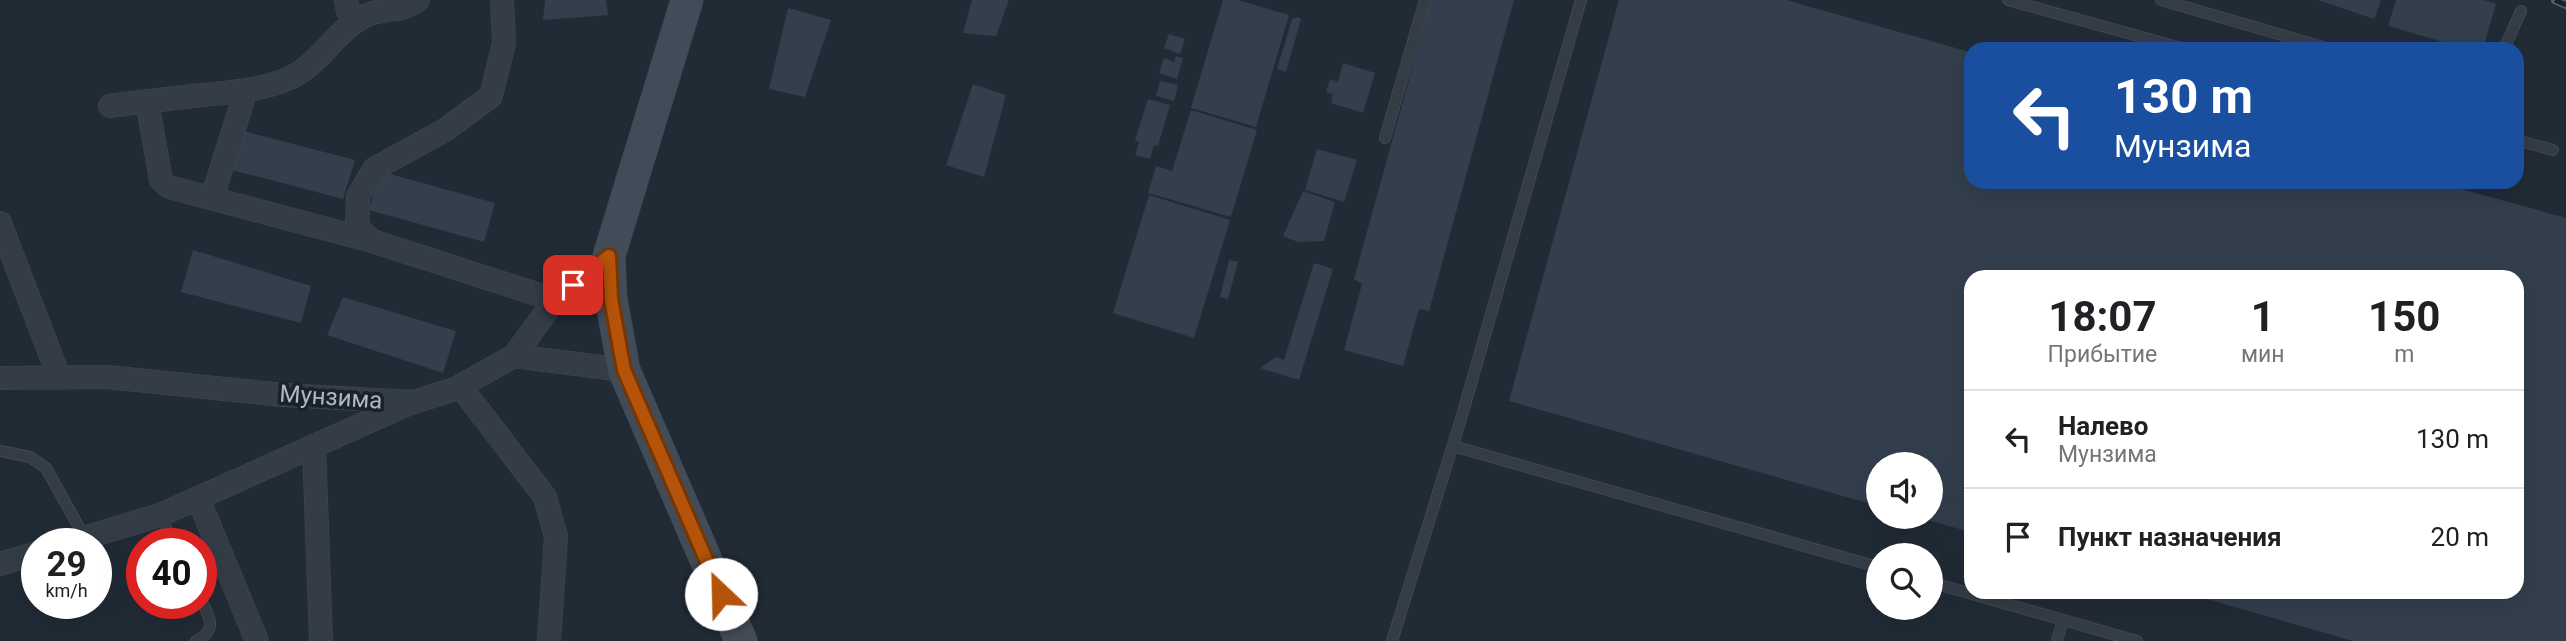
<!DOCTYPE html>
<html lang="ru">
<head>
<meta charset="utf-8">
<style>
	:root { --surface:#fff; --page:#f2f2f2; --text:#202124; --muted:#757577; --line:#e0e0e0 }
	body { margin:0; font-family:Roboto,sans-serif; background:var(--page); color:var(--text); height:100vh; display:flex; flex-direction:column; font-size:26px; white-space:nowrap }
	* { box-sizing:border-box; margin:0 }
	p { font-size:23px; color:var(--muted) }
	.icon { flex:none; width:38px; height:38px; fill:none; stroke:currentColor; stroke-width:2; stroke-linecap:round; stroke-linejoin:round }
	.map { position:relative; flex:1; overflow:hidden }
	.panel { position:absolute; left:1964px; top:270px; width:560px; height:329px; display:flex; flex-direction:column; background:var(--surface); border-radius:21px; box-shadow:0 7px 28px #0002 }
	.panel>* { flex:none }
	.guide { position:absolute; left:1964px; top:42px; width:560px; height:147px; border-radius:21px; box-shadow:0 7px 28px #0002; background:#1a4fa0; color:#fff; overflow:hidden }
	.buttons { position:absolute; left:1866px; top:452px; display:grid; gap:14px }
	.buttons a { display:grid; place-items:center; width:77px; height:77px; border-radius:50%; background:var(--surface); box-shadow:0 7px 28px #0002; font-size:35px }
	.speed { position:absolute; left:21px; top:528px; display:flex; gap:14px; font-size:35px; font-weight:700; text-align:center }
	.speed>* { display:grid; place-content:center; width:91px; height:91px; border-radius:50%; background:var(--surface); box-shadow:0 7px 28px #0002; line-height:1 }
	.speed small { font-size:18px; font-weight:400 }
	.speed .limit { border:10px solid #d22; background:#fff; color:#111 }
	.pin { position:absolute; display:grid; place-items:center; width:60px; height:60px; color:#fff; margin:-30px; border-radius:14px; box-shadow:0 4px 10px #0006 }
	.me { position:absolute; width:77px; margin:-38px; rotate:336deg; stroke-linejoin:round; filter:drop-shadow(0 0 5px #0008) }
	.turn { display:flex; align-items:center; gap:24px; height:147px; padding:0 35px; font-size:32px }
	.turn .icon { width:91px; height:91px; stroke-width:2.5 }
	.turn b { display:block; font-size:49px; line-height:60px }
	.eta { display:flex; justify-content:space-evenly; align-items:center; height:119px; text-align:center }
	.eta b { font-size:42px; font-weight:700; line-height:49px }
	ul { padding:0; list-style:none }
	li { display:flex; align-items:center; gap:21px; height:98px; padding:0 35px; border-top:2px solid var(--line) }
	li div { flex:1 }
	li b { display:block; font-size:26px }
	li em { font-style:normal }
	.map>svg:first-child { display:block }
</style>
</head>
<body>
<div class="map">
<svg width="2566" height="641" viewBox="0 0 2566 641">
	<rect width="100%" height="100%" fill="#212b36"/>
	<path fill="#333f4d" d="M545 0H606L608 15 543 20Z
		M972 0H1009L996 36 963 33Z
		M1223 0H1238L1289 15 1256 127 1191 108Z
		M1431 0H1514L1429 311 1419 309 1403 366 1344 350 1362 284 1354 279Z
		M1619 0H1786L1970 52V182H2436L2566 218V641H2353L2182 592H2516V276H1970V532L1917 517 1930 516V464H1878V506L1509 401Z
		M2318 0H2381L2374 19Z
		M2396 0H2484L2496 4 2483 49H2467L2388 26Z
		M788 8 831 20 805 97 769 89Z
		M1298 17 1301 19 1286 72 1277 69 1292 19Z
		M1169 34 1185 39 1180 54 1164 48Z
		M1176 56 1183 58 1177 79 1159 73 1164 58 1174 62Z
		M1343 63 1375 73 1363 113 1331 103 1333 94 1326 92 1330 79 1338 82Z
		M1160 81 1178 85 1174 101 1156 96Z
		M973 84 1006 95 984 177 946 165Z
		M1148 99 1170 105 1158 146 1154 145 1150 159 1135 155 1139 143 1135 140Z
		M1191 110 1257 130 1231 217 1148 193 1156 166 1172 171Z
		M240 130 355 160 343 199 225 168Z
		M1317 149 1357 160 1344 202 1305 190Z
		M379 171 495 203 484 242 369 210Z
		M1303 191 1335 202 1324 241 1298 242 1283 236Z
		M1149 195 1230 220 1194 338 1113 313Z
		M193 250 311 286 301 323 181 292Z
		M1229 260 1238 262 1228 299 1220 297Z
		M1314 263 1333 269 1299 380 1260 368 1276 357 1284 360Z
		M343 297 456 331 443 373 327 335Z"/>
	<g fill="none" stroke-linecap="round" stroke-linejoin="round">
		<g stroke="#404853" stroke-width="12">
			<path id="lane" d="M2008 0 2185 49
				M2161 0 2330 49
				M2504 49 2521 11
				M1385 138 1425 0
				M2516 140 2553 150
				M1453 446 1878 567
				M0 451 30 457 46 468 85 538
				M160 515 174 544
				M1930 582 2137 641
				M196 641C218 630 210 618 201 600
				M1392 641 1461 419 1581 0
				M2057 641 2063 620"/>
		</g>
		<g stroke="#404853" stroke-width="24">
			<path id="street" d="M346 0 348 11 355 22
				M502 0 504 43 491 96 445 130 374 169 358 196 357 227 372 241 555 300
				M147 101 161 180 169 187 372 241
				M110 106C138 102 167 99 195 96 229 92 269 91 299 73 323 58 338 30 363 17 381 7 401 13 418 0
				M212 198 246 90
				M0 223 59 377
				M514 356 624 370
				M0 378 107 377 284 395 414 402 455 389 514 356 555 300 609 256
				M460 386 545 497 556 537 549 641
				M314 446 321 641
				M198 498 257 641
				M64 544 160 515 408 404
				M0 564 37 553"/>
		</g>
		<g stroke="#404853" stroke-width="33">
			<path id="secondary" d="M687 0 609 256 611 299 624 370 741 641"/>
		</g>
		<use href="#lane" stroke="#343c46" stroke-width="10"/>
		<use href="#street" stroke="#343c46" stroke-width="23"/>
		<use href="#secondary" stroke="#424c59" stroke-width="32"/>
		<g stroke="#56616d" stroke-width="8">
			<path id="rail" d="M2555 0 2566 5"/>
		</g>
		<use href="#rail" stroke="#19212b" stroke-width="5" stroke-dasharray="16" stroke-linecap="butt"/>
	</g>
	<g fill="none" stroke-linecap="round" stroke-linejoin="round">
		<g stroke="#753606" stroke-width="18">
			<path id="route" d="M573 285 609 256 611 299 624 370 721 594"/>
		</g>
		<use href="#route" stroke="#b45309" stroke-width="12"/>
	</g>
	<g text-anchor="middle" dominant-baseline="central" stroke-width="7" stroke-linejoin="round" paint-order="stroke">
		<g font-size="24" fill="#aeb7c3" stroke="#19212b">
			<text transform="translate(331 397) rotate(4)">Мунзима</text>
		</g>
	</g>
</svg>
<div class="buttons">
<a><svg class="icon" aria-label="sound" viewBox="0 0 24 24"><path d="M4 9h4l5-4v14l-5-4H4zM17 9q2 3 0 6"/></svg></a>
<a><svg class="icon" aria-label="search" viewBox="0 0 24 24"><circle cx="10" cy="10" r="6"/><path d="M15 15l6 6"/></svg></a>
</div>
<div class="speed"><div>29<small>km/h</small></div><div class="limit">40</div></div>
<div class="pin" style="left:573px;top:285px;background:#d93025"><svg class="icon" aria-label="arrive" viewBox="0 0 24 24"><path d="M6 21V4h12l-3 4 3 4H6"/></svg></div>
<svg class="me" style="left:721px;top:594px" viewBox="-20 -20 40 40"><circle r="19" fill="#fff"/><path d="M0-13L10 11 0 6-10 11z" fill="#b45309"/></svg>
<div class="guide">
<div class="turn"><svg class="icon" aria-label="left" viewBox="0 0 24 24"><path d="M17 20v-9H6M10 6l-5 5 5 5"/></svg><div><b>130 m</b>Мунзима</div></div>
</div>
<section class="panel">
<div class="eta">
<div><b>18:07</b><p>Прибытие</p></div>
<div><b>1</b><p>мин</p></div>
<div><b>150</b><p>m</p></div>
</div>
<ul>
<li><svg class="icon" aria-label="left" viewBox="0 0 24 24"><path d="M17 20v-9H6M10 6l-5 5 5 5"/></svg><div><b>Налево</b><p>Мунзима</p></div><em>130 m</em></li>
<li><svg class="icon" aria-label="arrive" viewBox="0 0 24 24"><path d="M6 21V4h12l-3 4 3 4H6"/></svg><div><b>Пункт назначения</b></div><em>20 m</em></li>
</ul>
</section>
</div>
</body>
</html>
